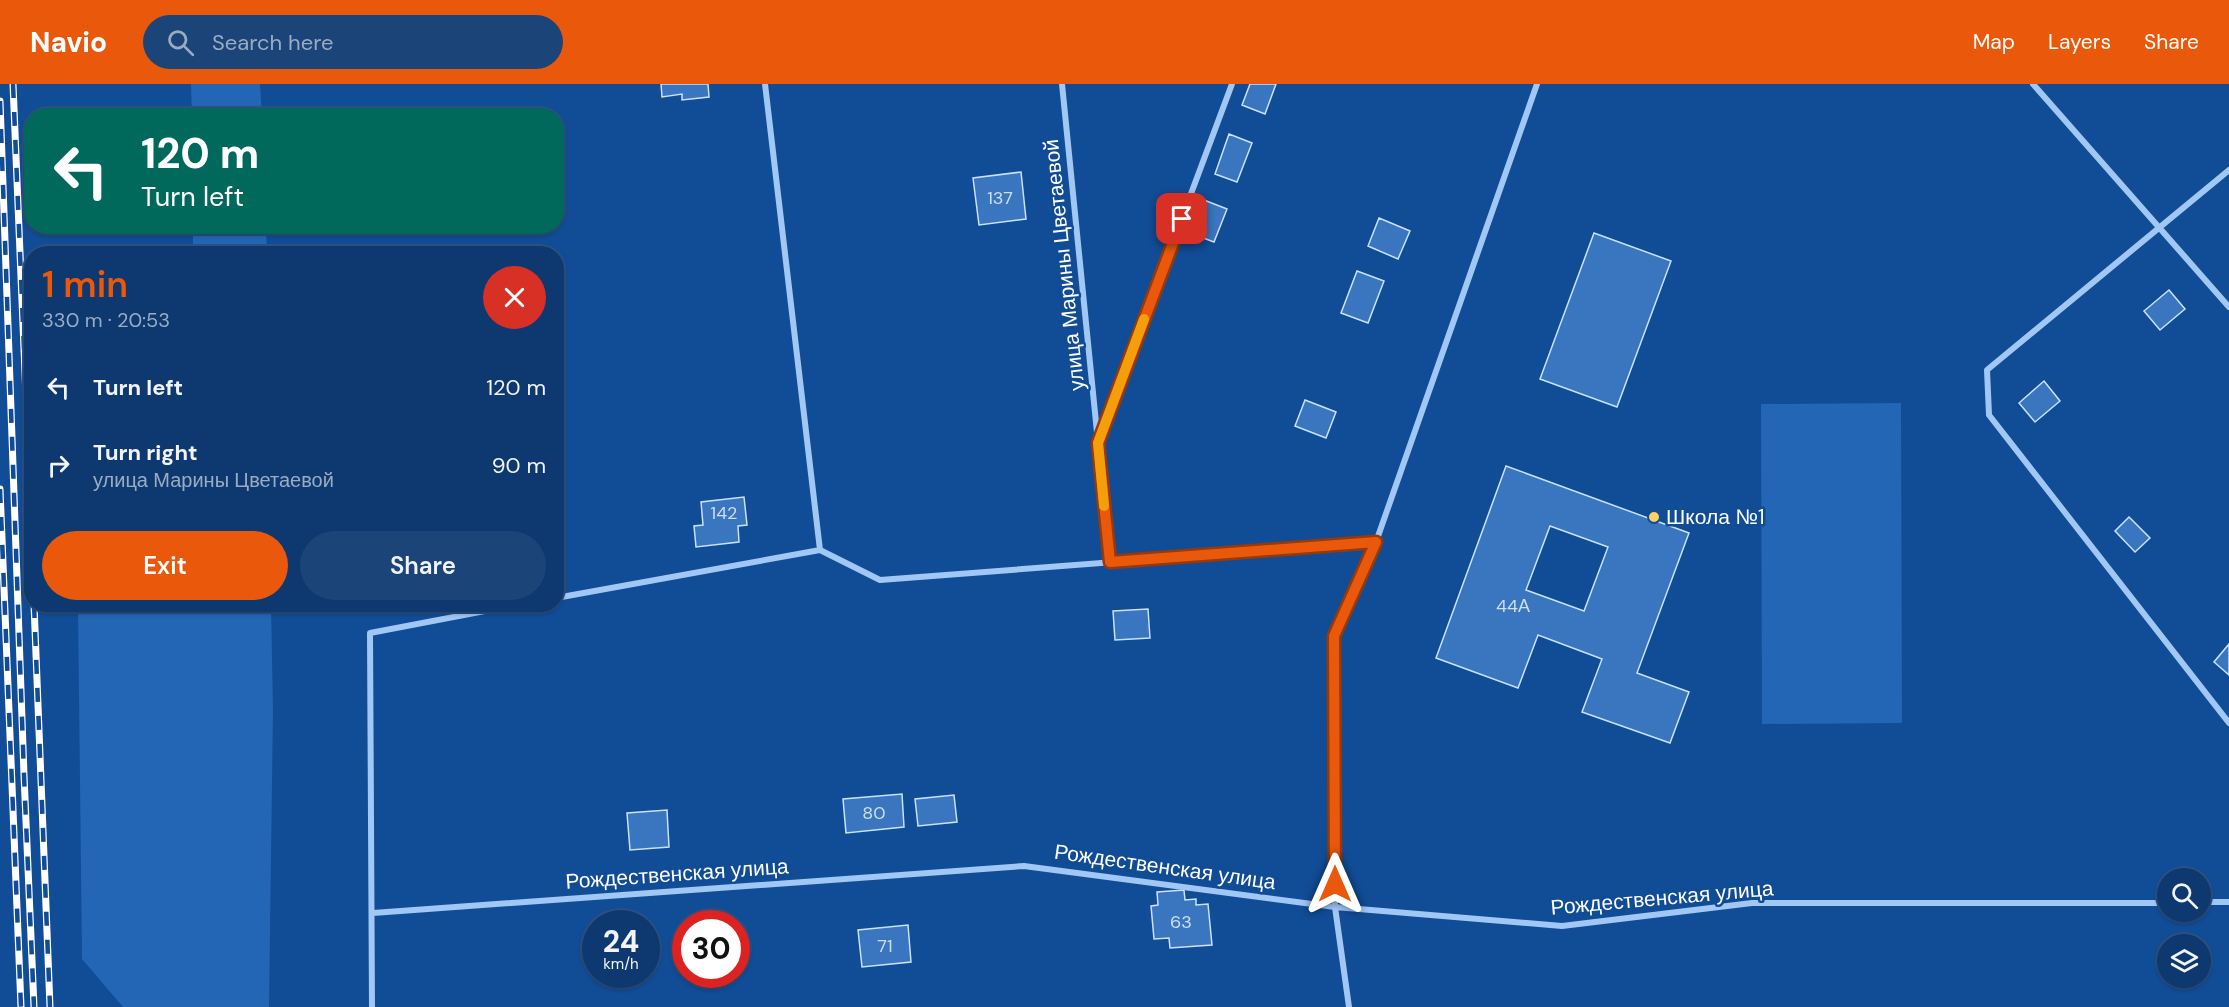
<!DOCTYPE html>
<html lang="en">
<head>
<meta charset="utf-8">
<style>
	:root { --surface:#0d3970; --page:#1b4478; --text:#f1f3f6; --muted:#9aacc3; --line:#2d5383; --accent:#ea580c }
	body { margin:0; font-family:"DM Sans",sans-serif; background:var(--page); color:var(--text); height:100vh; display:flex; flex-direction:column; font-size:22px; white-space:nowrap }
	* { box-sizing:border-box; margin:0 }
	p { font-size:20px; color:var(--muted) }
	.icon { flex:none; width:33px; height:33px; fill:none; stroke:currentColor; stroke-width:2; stroke-linecap:round; stroke-linejoin:round }
	.map { position:relative; flex:1; overflow:hidden }
	.panel { position:absolute; left:24px; top:162px; width:540px; height:366px; display:flex; flex-direction:column; background:var(--surface); border-radius:24px; box-shadow:0 2px 4px #0004,0 0 0 2px var(--line) }
	.panel>* { flex:none }
	.guide { position:absolute; left:24px; top:24px; width:540px; height:126px; border-radius:24px; box-shadow:0 2px 4px #0004,0 0 0 2px var(--line); background:#00695c; color:#fff; overflow:hidden }
	.fabs { position:absolute; left:2157px; top:784px; display:grid; gap:12px }
	.fabs a { display:grid; place-items:center; width:54px; height:54px; border-radius:50%; background:var(--surface); box-shadow:0 2px 4px #0004,0 0 0 2px var(--line); font-size:30px }
	.speed { position:absolute; left:582px; top:826px; display:flex; gap:12px; font-size:30px; font-weight:700; text-align:center }
	.speed>* { display:grid; place-content:center; width:78px; height:78px; border-radius:50%; background:var(--surface); box-shadow:0 2px 4px #0004,0 0 0 2px var(--line); line-height:1 }
	.speed small { font-size:15px; font-weight:400 }
	.speed .limit { border:9px solid #d22; background:#fff; color:#111 }
	.pin { position:absolute; display:grid; place-items:center; width:51px; height:51px; color:#fff; margin:-26px; border-radius:12px; box-shadow:0 3px 9px #0006 }
	.me { position:absolute; width:66px; margin:-33px; rotate:0deg; stroke-linejoin:round; filter:drop-shadow(0 0 4px #0008) }
	.turn { display:flex; align-items:center; gap:21px; height:126px; padding:0 18px; font-size:27px }
	.turn .icon { width:78px; height:78px; stroke-width:2.5 }
	.turn b { display:block; font-size:42px; line-height:51px }
	.round { display:grid; place-items:center; flex:none; width:63px; height:63px; border-radius:32px; background:var(--page) }
	.summary { display:flex; align-items:center; justify-content:space-between; height:102px; padding:0 18px }
	h1 { font-size:36px; font-weight:600; line-height:45px; color:var(--accent) }
	.action { display:flex; gap:12px; margin-top:auto; padding:12px 18px }
	.action a { flex:1; height:69px; border-radius:36px; background:var(--accent); color:#fff; font-size:24px; font-weight:600; line-height:69px; text-align:center }
	.action a+a { background:var(--page); color:var(--text) }
	ul { padding:0; list-style:none }
	li { display:flex; align-items:center; gap:18px; height:78px; padding:0 18px }
	li div { flex:1 }
	li b { display:block; font-size:22px }
	li em { font-style:normal }
	header { display:flex; align-items:center; gap:36px; box-sizing:border-box; height:84px; padding:0 30px; background:var(--accent); color:#fff }
	header strong { font-size:28px }
	nav { display:flex; gap:33px; margin-inline-start:auto; font-size:21px }
	.search { width:420px; height:54px; background:var(--page); display:flex; align-items:center; gap:15px; box-sizing:border-box; padding:0 21px; border-radius:33px; color:var(--muted); font-size:22px }
	.map>svg:first-child { display:block }
</style>
</head>
<body>
<header>
<strong>Navio</strong>
<div class="search"><svg class="icon" aria-label="search" viewBox="0 0 24 24"><circle cx="10" cy="10" r="6"/><path d="M15 15l6 6"/></svg>Search here</div>
<nav><a>Map</a><a>Layers</a><a>Share</a></nav>
</header>
<div class="map">
<svg width="2229" height="923" viewBox="0 0 2229 923">
	<rect width="100%" height="100%" fill="#114c96"/>
	<path fill="#2366b6" d="M191 0H260L262 31H192Z
		M193 143H266L267 169H193Z
		M1901 319 1902 639 1762 640 1761 320Z
		M78 521H271L273 625 269 923H123L82 875Z"/>
	<path fill="#3976bf" stroke="#c9e1fe" stroke-width="1.5" fill-rule="evenodd" d="M661 0H708L709 13 682 16V10L662 13Z
		M1250 0H1276L1265 30 1242 21Z
		M1229 50 1252 59 1237 98 1215 90Z
		M1021 88 1026 135 979 141 973 94Z
		M1204 116 1227 125 1214 158 1190 149Z
		M1379 134 1410 147 1398 175 1368 162Z
		M1594 149 1671 177 1617 323 1540 295Z
		M1357 187 1384 197 1368 239 1341 229Z
		M2169 206 2185 225 2160 246 2144 227Z
		M2044 297 2060 317 2035 338 2019 319Z
		M1305 316 1336 328 1326 354 1295 342Z
		M1506 382 1689 449 1637 589 1689 608 1670 659 1582 628 1602 575 1538 551 1518 604 1436 574ZM1550 442 1608 463 1584 527 1526 506Z
		M744 413 747 441 738 442 739 458 696 463 694 442 703 441 701 418Z
		M2129 433 2150 454 2135 468 2115 447Z
		M1148 525 1150 554 1115 556 1113 527Z
		M2229 560V591L2214 578Z
		M902 710 904 743 846 749 843 715Z
		M954 711 957 738 918 742 915 715Z
		M667 726 669 763 630 766 627 729Z
		M1184 806 1185 816 1196 815V821L1208 820 1212 861 1170 864 1169 854 1154 855 1151 822 1158 821 1157 808Z
		M908 841 911 878 862 883 858 846Z"/>
	<g fill="none" stroke-linecap="round" stroke-linejoin="round">
		<path stroke="#a1c7f4" stroke-width="6" d="M765 0 820 466 880 496 1376 458 1537 0
			M1062 0 1110 478
			M2033 0 2229 223
			M2229 86 1987 286 1989 331 2229 639
			M1099 356 1232 0
			M556 514 820 466
			M2200 818H2229
			M373 829 1024 782 1335 823 1562 842 1752 819H2168
			M372 923 370 549 522 520
			M1349 923 1335 823 1334 552 1376 458"/>
		<g stroke="#fff" stroke-width="7">
			<path id="rail" d="M13 0 32 458
				M0 17 24 691 34 923
				M0 405 21 923
				M34 520 50 923"/>
		</g>
		<use href="#rail" stroke="#114c96" stroke-width="4.5" stroke-dasharray="14" stroke-linecap="butt"/>
	</g>
	<g fill="none" stroke-linecap="round" stroke-linejoin="round">
		<g stroke="#983908" stroke-width="15">
			<path id="route" d="M1182 135 1098 359 1110 478 1376 458 1334 552 1335 800"/>
		</g>
		<use href="#route" stroke="#ea580c" stroke-width="10"/>
		<path stroke="#f59e0b" stroke-width="10" d="M1104 422 1098 359 1144 235"/>
	</g>
	<circle fill="#ffd163" stroke="#114c96" stroke-width="2" cx="1654" cy="433" r="6"/>
	<g text-anchor="middle" dominant-baseline="central" stroke-width="5" stroke-linejoin="round" paint-order="stroke">
		<g font-size="18" fill="#ceddef">
			<text x="1000" y="114">137</text>
			<text x="724" y="429">142</text>
			<text x="1513" y="522">44А</text>
			<text x="874" y="729">80</text>
			<text x="1181" y="838">63</text>
			<text x="885" y="862">71</text>
		</g>
		<g font-size="21" fill="#fff" stroke="#114c96">
			<text transform="translate(1064 181) rotate(-96)">улица Марины Цветаевой</text>
			<text transform="translate(1165 783) rotate(8)">Рождественская улица</text>
			<text transform="translate(677 790) rotate(-4)">Рождественская улица</text>
			<text transform="translate(1662 814) rotate(-5)">Рождественская улица</text>
		</g>
		<g font-size="21" fill="#fff" stroke="#114c96" text-anchor="start">
			<text x="1666" y="433">Школа №1</text>
		</g>
	</g>
</svg>
<div class="fabs">
<a><svg class="icon" aria-label="search" viewBox="0 0 24 24"><circle cx="10" cy="10" r="6"/><path d="M15 15l6 6"/></svg></a>
<a><svg class="icon" aria-label="layers" viewBox="0 0 24 24"><path d="M12 4l9 5-9 5-9-5zM3 14l9 5 9-5"/></svg></a>
</div>
<div class="speed"><div>24<small>km/h</small></div><div class="limit">30</div></div>
<div class="pin" style="left:1182px;top:135px;background:#d93025"><svg class="icon" aria-label="arrive" viewBox="0 0 24 24"><path d="M6 21V4h12l-3 4 3 4H6"/></svg></div>
<svg class="me" style="left:1335px;top:800px" viewBox="-20 -20 40 40"><path d="M0-17L14 15 0 8-14 15z" fill="#ea580c" stroke="#fff" stroke-width="4"/></svg>
<div class="guide">
<div class="turn"><svg class="icon" aria-label="left" viewBox="0 0 24 24"><path d="M17 20v-9H6M10 6l-5 5 5 5"/></svg><div><b>120 m</b>Turn left</div></div>
</div>
<section class="panel">
<div class="summary"><div><h1>1 min</h1><p>330 m · 20:53</p></div><a class="round" style="background:#d93025;color:#fff"><svg class="icon" aria-label="close" viewBox="0 0 24 24"><path d="M6 6l12 12M18 6L6 18"/></svg></a></div>
<ul>
<li><svg class="icon" aria-label="left" viewBox="0 0 24 24"><path d="M17 20v-9H6M10 6l-5 5 5 5"/></svg><div><b>Turn left</b></div><em>120 m</em></li>
<li><svg class="icon" aria-label="right" viewBox="0 0 24 24"><path d="M7 20v-9h11M14 6l5 5-5 5"/></svg><div><b>Turn right</b><p>улица Марины Цветаевой</p></div><em>90 m</em></li>
</ul>
<div class="action"><a>Exit</a><a>Share</a></div>
</section>
</div>
</body>
</html>
